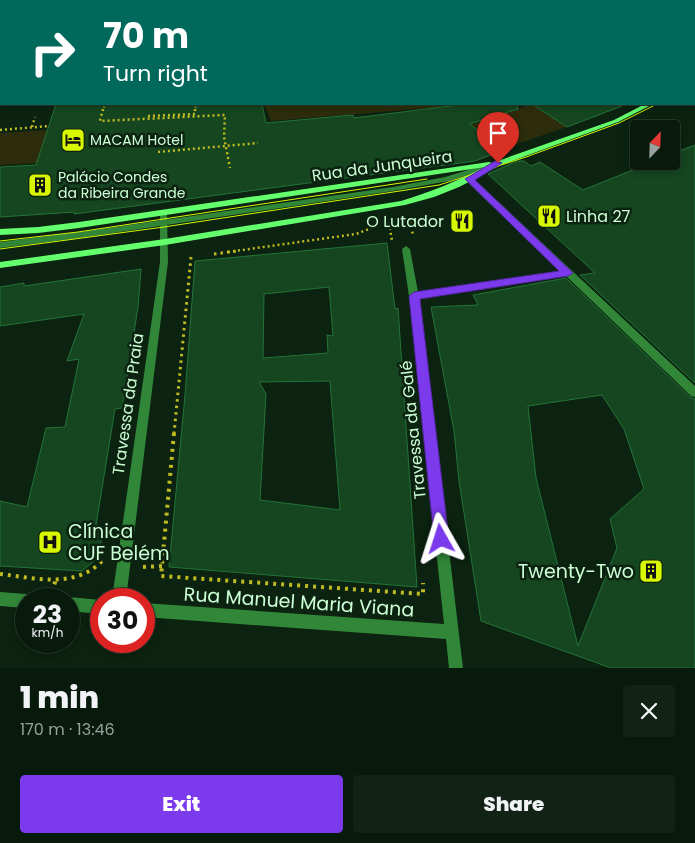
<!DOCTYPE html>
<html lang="en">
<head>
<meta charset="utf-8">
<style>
	:root { --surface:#081a0c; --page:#112315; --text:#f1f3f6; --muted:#98a19d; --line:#29382d; --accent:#7c3aed }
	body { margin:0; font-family:Poppins,sans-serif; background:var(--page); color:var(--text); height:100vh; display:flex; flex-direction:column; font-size:19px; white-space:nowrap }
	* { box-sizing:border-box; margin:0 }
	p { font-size:16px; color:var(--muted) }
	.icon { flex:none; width:28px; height:28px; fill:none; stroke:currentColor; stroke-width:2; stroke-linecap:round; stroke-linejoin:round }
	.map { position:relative; height:668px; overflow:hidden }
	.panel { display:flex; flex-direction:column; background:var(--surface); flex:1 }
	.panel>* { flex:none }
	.banner { position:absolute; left:0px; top:0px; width:695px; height:105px; box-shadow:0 2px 8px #0003,0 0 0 1px var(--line); background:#00695c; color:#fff; overflow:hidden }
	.needle { width:32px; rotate:23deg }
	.buttons { position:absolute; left:630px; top:120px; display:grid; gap:10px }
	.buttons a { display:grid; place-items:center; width:50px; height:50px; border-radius:5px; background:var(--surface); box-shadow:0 2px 8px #0003,0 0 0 1px var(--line); font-size:25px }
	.speed { position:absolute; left:15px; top:588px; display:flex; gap:10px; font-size:25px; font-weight:700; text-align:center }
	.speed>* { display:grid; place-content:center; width:65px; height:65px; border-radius:50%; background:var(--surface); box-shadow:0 2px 8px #0003,0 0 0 1px var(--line); line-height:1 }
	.speed small { font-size:12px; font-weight:400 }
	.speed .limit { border:8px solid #d22; background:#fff; color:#111 }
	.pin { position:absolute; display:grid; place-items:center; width:42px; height:42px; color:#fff; margin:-51px -21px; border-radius:50% 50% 50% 0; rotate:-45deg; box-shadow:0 0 5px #0007 }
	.pin .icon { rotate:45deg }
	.me { position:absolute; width:55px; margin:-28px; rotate:354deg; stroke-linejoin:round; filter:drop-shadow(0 0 4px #0008) }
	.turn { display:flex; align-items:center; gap:18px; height:105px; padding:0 20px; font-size:22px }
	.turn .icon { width:65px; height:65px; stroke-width:2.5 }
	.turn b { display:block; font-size:35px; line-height:42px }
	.round { display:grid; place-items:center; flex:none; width:52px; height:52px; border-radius:5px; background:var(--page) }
	.summary { display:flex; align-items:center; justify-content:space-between; height:85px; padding:0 20px }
	h1 { font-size:30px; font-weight:800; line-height:38px }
	.button { display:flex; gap:10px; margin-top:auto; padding:10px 20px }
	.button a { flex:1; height:58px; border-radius:5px; background:var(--accent); color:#fff; font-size:20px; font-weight:800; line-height:58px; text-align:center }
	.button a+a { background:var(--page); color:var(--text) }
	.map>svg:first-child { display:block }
</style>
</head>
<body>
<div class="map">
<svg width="695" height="668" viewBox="0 0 695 668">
	<rect width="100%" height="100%" fill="#0b2310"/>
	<path fill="#2d2d0d" d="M264 104H439L441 106 439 107 460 122 450 138 430 108 271 121Z
		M532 104 567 127 505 148 469 125Z
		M48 130 37 163 0 165V133Z"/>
	<path fill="#154620" stroke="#247437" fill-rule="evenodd" d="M56 104H262L266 123 353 115 354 118 466 104H517L518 109 469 124 506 149 475 161 74 214 75 212 0 217V167L36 165Z
		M532 104H622V106L567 127Z
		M695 145V383L580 275 595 273 488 174 517 161H524L531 166 540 162 583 190 655 161H671V154Z
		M387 243 395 309 398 308 417 587 169 567 185 395 195 261ZM329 287 333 336 327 335 328 353 263 358 264 294ZM330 381 340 510 260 500 266 394 259 382Z
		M141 269 138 307 122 408 115 409 96 525 103 527 99 557 82 571 0 566V501L27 507 46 428 65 427 79 359 67 361 84 314 0 326V287L24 283V286Z
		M566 278 690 397 695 399V668H611L481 621 459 481 454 431 431 307 478 305 473 295ZM602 395 624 429 644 489 610 519 617 548 578 646 536 478 528 406Z"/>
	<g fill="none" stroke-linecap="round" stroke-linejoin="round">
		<path stroke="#bfbb20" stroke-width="2" stroke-dasharray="1 2.5" stroke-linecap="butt" d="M324 1 327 0
			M103 111 105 104
			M195 111 196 104"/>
		<path stroke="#bfbb20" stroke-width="2.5" stroke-dasharray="2 3" stroke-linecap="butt" d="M103 109 100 121 225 115 224 137 230 168
			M148 116 195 114V109
			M32 127 35 117
			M0 130 49 126
			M158 152 258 143
			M409 217 413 235
			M389 223 392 241
			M228 252 356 234 377 226"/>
		<path stroke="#bfbb20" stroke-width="3" stroke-dasharray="2.5 4" stroke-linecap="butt" d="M214 254 237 251
			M174 434 191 257"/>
		<path stroke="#bfbb20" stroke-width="4" stroke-dasharray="3 5" stroke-linecap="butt" d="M174 433 161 576 423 594V583
			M143 567 162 566
			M0 574C35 578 75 589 102 561
			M52 592 56 579"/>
		<path fill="#318737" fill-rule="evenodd" d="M497 161H500V165L449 181 393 191 87 237 0 248V242L87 231 393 187 445 177Z"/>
		<path fill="#318737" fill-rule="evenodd" d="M271 0H277L278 1H272Z
			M398 0H406L407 1H399Z
			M0 47H1V51H0Z
			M466 177H472L695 386V397L691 396 566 276 419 298 463 668H449L446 639 144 617V603L444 624 409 296 402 249 406 246 410 249 418 292 561 271 466 181Z
			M160 211H166L167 213 168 262 126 599H112L160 262Z
			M0 592 26 594 31 596 32 599H26V608L0 606Z
			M69 597 101 600V614L69 611V599H65Z"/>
		<path fill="#64ff6d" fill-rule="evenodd" d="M681 0H688L689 1H682Z
			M694 4 695 5V9L694 8Z
			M694 81H695V85H694Z
			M645 104H653L618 122 501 165 459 187 434 197 405 205 165 245 0 268V262L165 239 401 201C431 192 457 181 485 167L79 228 38 233 0 235V229L38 227 79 222 489 162 492 163 614 120Z"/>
		<path stroke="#d7f800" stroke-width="1" d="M0 241 78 232 427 179
			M0 249 164 227 439 185 526 157 619 123 657 104"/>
	</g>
	<path fill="#7c3aed" stroke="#51269a" d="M495 161 502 163 475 180 573 273 568 276 420 299 449 539 447 544 441 546 436 544 434 539 409 296 414 292 559 271 465 179Z"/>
	<defs>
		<g id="hotel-square" transform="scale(1.25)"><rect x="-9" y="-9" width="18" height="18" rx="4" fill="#d7f800" stroke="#0b2310"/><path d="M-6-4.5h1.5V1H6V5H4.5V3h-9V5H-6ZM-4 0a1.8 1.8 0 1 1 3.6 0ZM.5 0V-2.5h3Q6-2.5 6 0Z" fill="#111"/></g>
		<g id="building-square" transform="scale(1.25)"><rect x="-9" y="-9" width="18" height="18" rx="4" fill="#d7f800" stroke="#0b2310"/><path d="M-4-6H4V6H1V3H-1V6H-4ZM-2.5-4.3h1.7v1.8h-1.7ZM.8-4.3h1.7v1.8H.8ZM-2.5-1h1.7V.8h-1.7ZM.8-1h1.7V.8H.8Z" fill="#111"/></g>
		<g id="restaurant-square" transform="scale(1.25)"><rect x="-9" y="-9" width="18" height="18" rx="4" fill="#d7f800" stroke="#0b2310"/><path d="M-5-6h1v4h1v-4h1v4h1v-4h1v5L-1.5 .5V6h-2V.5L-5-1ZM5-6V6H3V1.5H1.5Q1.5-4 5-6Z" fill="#111"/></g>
		<g id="hospital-square" transform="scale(1.25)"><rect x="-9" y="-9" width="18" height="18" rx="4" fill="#d7f800" stroke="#0b2310"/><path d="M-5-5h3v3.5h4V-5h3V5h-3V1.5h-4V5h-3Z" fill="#111"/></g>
	</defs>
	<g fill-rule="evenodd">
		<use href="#hotel-square" x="73" y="140"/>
		<use href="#building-square" x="40" y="185"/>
		<use href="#restaurant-square" x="549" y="216"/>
		<use href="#restaurant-square" x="462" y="221"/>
		<use href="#hospital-square" x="50" y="542"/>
		<use href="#building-square" x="651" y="571"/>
	</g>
	<g text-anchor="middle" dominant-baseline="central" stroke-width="5" stroke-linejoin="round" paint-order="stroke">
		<g font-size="14" fill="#cdffd4" stroke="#0b2310" text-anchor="start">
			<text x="90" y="140">MACAM Hotel</text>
			<text x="58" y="177">Palácio Condes<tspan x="58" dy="16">da Ribeira Grande</tspan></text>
		</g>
		<g font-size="16" fill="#cdffd4" stroke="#0b2310">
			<text transform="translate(382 166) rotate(-8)">Rua da Junqueira</text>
			<text transform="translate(128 404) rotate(-82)">Travessa da Praia</text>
			<text transform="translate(413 430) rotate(-96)">Travessa da Galé</text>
		</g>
		<g font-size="16" fill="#cdffd4" stroke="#0b2310" text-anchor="start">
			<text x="566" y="216">Linha 27</text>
			<text x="444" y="221" text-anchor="end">O Lutador</text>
		</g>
		<g font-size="19" fill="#cdffd4" stroke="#0b2310" text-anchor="start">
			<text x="68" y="531">Clínica<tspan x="68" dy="22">CUF Belém</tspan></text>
			<text x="634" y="571" text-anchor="end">Twenty-Two</text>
		</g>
		<g font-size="19" fill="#cdffd4" stroke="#0b2310">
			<text transform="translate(299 602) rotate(4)">Rua Manuel Maria Viana</text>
		</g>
	</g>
</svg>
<div class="buttons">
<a><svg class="needle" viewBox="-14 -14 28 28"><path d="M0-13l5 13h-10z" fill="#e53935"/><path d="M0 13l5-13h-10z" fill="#98a19d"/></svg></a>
</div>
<div class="speed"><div>23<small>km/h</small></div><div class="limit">30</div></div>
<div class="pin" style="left:498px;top:163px;background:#d93025"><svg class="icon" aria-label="arrive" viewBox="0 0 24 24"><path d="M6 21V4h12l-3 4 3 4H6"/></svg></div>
<svg class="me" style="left:441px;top:539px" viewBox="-20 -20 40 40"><path d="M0-17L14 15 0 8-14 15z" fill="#7c3aed" stroke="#fff" stroke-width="4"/></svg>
<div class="banner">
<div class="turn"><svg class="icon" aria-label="right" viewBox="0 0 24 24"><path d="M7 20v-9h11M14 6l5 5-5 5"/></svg><div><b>70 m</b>Turn right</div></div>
</div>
</div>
<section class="panel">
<div class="summary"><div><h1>1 min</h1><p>170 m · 13:46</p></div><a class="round"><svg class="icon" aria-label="close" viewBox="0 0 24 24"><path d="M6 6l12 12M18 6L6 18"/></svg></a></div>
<div class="button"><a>Exit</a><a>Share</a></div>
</section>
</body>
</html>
